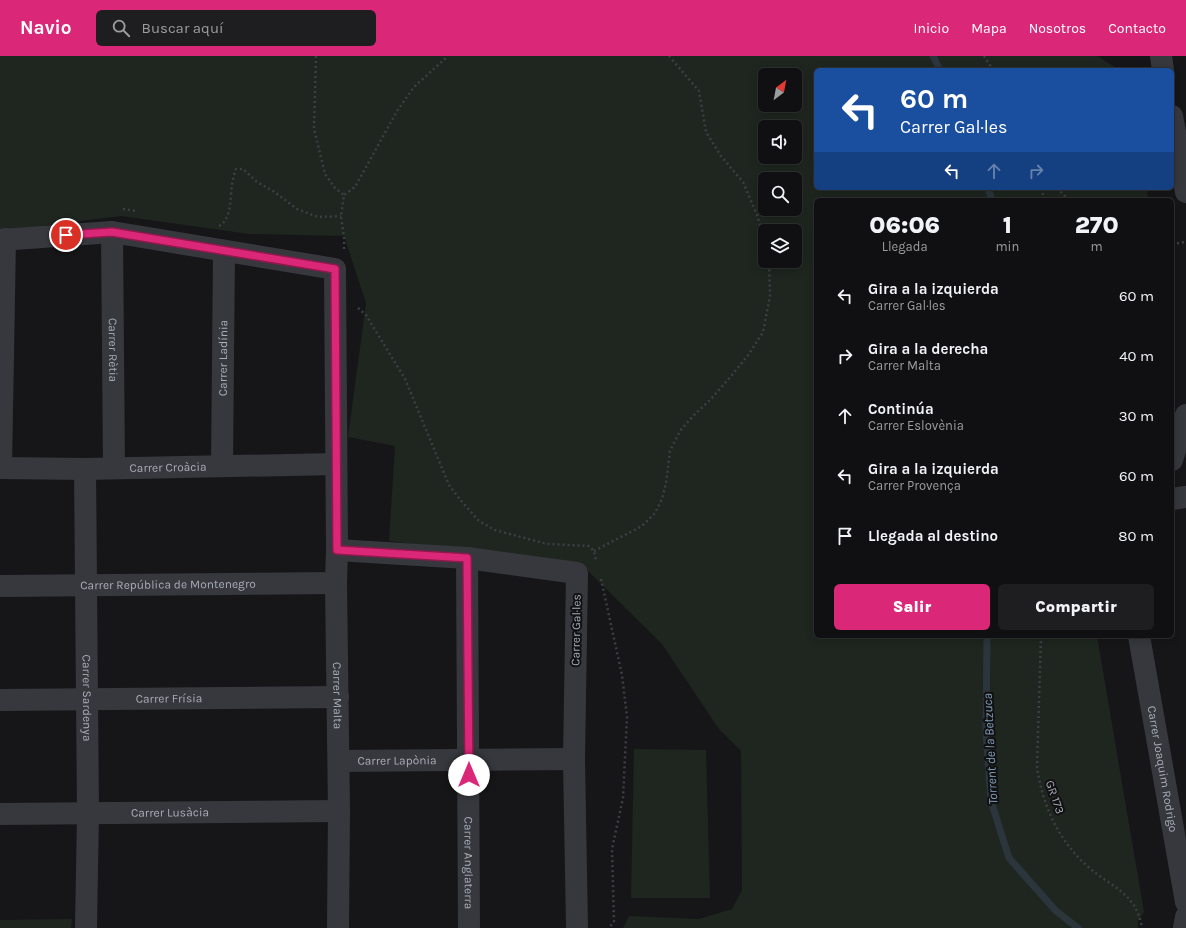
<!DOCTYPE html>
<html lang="es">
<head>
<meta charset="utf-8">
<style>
	:root { --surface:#101012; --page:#1e1e20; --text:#f1f3f6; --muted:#9c9d9f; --line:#303032; --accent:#db2777 }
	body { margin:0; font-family:Karla,sans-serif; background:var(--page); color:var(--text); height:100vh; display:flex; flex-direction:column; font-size:15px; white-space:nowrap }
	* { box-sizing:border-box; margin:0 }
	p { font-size:13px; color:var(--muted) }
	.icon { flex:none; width:22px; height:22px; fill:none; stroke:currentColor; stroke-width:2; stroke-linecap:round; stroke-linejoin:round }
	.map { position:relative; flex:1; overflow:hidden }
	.drawer { position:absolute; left:814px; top:142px; width:360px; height:440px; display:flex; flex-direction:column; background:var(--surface); border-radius:6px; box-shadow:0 2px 10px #0003,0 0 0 1px var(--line) }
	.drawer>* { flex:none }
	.guide { position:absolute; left:814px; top:12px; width:360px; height:122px; border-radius:6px; box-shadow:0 2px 10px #0003,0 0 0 1px var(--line); background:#1a4fa0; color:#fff; overflow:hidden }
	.needle { width:26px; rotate:32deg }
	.buttons { position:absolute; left:758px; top:12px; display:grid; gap:8px }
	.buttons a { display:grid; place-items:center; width:44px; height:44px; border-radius:6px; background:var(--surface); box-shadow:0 2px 10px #0003,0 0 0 1px var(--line); font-size:20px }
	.pin { position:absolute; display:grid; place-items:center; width:34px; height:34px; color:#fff; margin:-17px; border:2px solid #fff; border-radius:50%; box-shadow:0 1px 4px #0007 }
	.me { position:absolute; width:44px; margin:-22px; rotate:0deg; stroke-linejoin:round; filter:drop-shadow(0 0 3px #0008) }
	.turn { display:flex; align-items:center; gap:14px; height:84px; padding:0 20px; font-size:18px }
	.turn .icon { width:52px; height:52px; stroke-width:2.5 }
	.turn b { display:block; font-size:28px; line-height:34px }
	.lanes { display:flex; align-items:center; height:38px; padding:0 20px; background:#0003; justify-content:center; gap:20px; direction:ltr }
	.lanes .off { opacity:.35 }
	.eta { display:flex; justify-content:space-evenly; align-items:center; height:68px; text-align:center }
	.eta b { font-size:24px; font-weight:800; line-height:28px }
	.button { display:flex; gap:8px; margin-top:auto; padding:8px 20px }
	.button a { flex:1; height:46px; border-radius:6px; background:var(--accent); color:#fff; font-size:16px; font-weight:800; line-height:46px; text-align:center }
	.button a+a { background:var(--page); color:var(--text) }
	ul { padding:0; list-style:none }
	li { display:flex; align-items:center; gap:12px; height:60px; padding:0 20px }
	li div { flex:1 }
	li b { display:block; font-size:15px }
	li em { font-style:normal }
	header { display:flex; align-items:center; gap:24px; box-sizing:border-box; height:56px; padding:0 20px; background:var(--accent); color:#fff }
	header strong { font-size:19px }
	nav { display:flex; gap:22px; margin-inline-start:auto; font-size:14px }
	.search { width:280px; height:36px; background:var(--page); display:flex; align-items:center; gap:10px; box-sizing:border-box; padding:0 14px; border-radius:6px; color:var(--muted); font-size:15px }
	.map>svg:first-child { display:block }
</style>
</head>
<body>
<header>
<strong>Navio</strong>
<div class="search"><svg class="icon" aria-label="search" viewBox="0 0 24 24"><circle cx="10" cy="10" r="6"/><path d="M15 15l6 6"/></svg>Buscar aquí</div>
<nav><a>Inicio</a><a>Mapa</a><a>Nosotros</a><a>Contacto</a></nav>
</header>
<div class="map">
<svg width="1186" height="872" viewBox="0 0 1186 872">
	<rect width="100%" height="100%" fill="#161618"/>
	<path fill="#1e261f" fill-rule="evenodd" d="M0 0H1098L1119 14H816V132H1147L1148 144H816V580H1097L1144 856 1138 865V872H623L629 860 699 863 732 853 742 834 741 695 719 673 662 588 581 508 389 485 395 390 348 381 366 247 344 180 249 178 121 160 0 175ZM765 19H795V49H765ZM765 71H795V101H765ZM765 123H795V153H765ZM765 175H795V205H765Z
		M634 693 706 694 710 842H631Z
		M72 863 71 872H0V864Z"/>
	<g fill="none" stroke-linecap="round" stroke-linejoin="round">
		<path stroke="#2c353c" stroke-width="7" d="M933 0 940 14
			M988 132 992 144
			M987 580 986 675 991 745 1009 802 1056 855 1078 872"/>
		<path stroke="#3d3f44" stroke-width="2.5" stroke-dasharray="2 3" stroke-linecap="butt" d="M316 0 314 73 325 118 335 132 344 139
			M669 0 699 35 706 76 721 100 743 126 757 159 765 186
			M984 0 993 14
			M1042 132 1044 144
			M1057 132 1069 144
			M123 153 136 155
			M219 170C232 163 230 141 232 129 233 123 234 118 236 113H243L257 126 273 135 297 153 318 161 341 160
			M1172 188 1186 186
			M344 193V181L341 160 344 139 355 131 397 55 414 31 448 0
			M358 252 366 259 405 323 449 429 462 446 479 465 495 474 547 488 589 490 594 495 596 505
			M594 495 642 470 655 457 662 443 666 427 670 395 680 375 694 359 710 344 732 319 749 298 763 276 770 240 769 205
			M601 523 622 619 627 661 623 742 612 793 614 865 609 872
			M1041 580 1037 711C1042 747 1057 782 1085 808 1109 831 1136 835 1142 872"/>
		<g stroke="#37383d" stroke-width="22">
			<path d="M1161 0 1163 14"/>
			<path d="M1172 60 1186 136"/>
			<path id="s1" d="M112 176 114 411"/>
			<path id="s2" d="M0 184 112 176 335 213 337 494 336 527 339 755 338 872"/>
			<path d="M1172 404 1186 359"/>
			<path id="s3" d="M222 410 224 195"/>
			<path id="s4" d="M0 412 85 413 336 408"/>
			<path d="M1 412 5 183"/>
			<path id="s5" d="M85 413 88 757 86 872"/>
			<path d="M1172 443 1186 441"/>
			<path d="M337 494 467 502 577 517 574 703 577 872"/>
			<path id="s6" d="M467 502 469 872"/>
			<path id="s7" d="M0 530 336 527"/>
			<path id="s8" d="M1139 580 1186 846"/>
			<path id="s9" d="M0 644 338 641"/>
			<path id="s10" d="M339 705 574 703"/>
			<path id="s11" d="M0 758 339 755"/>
			<path d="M1184 872 1186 861"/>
		</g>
	</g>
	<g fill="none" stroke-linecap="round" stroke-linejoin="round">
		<g stroke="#8e194d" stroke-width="10">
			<path id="route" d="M66 179 112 176 335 213 337 494 467 502 469 719"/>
		</g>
		<use href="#route" stroke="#db2777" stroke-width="7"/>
	</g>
	<g text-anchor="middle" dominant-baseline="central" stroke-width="4" stroke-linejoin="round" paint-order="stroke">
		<g font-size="12" fill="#a8adb8" stroke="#111113">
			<text stroke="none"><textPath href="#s1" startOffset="118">Carrer Rètia</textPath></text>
			<text stroke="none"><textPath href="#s3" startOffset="108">Carrer Ladínia</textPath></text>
			<text stroke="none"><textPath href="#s4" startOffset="168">Carrer Croàcia</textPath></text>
			<text stroke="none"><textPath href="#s7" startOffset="168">Carrer República de Montenegro</textPath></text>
			<text transform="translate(576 574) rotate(-89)">Carrer Gal·les</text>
			<text stroke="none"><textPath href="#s2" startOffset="765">Carrer Malta</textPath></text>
			<text stroke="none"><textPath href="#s5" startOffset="229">Carrer Sardenya</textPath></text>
			<text stroke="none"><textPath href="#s9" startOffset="169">Carrer Frísia</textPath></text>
			<text stroke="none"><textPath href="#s10" startOffset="58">Carrer Lapònia</textPath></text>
			<text stroke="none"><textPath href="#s8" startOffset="135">Carrer Joaquim Rodrigo</textPath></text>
			<text transform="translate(1055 741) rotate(71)">GR 173</text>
			<text stroke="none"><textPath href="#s11" startOffset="170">Carrer Lusàcia</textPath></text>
			<text stroke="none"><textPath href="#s6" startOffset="305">Carrer Anglaterra</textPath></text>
		</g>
		<g font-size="13" font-style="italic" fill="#7f9bb3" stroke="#111113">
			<text transform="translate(990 693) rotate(-93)">Torrent de la Betzuca</text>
		</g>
	</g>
</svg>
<div class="buttons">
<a><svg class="needle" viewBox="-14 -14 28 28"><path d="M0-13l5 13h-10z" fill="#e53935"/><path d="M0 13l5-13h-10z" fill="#9c9d9f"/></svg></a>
<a><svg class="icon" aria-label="sound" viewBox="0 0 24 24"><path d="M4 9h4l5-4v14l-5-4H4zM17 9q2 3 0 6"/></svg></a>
<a><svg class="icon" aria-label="search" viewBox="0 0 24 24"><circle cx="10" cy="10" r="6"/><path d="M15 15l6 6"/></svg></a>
<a><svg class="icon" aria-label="layers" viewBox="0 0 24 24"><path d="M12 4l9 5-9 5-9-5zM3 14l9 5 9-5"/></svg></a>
</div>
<div class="pin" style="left:66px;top:179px;background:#d93025"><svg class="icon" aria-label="arrive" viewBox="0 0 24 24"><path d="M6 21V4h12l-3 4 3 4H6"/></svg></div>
<svg class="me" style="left:469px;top:719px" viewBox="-20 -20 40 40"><circle r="19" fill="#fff"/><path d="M0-13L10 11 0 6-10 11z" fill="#db2777"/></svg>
<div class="guide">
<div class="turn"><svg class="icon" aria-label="left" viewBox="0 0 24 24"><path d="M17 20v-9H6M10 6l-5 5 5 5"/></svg><div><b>60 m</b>Carrer Gal·les</div></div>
<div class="lanes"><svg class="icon" aria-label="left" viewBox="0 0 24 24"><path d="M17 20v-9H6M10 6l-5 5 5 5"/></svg><svg class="icon off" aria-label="ahead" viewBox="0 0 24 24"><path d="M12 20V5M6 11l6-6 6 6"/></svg><svg class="icon off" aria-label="right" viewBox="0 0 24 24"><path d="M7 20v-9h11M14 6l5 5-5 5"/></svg></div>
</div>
<section class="drawer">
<div class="eta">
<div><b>06:06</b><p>Llegada</p></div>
<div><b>1</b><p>min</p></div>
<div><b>270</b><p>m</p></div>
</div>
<ul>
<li><svg class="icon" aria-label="left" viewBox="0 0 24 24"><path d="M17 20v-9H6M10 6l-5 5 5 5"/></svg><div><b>Gira a la izquierda</b><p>Carrer Gal·les</p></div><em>60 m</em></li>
<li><svg class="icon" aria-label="right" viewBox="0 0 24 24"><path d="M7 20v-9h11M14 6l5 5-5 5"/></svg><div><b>Gira a la derecha</b><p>Carrer Malta</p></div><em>40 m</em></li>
<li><svg class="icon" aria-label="ahead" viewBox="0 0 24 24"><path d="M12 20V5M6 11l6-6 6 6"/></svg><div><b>Continúa</b><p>Carrer Eslovènia</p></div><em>30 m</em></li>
<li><svg class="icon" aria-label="left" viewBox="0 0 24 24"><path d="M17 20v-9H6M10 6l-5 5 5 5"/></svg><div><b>Gira a la izquierda</b><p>Carrer Provença</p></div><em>60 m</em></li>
<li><svg class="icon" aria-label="arrive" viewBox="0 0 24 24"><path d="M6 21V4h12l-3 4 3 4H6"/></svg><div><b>Llegada al destino</b></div><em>80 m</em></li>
</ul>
<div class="button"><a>Salir</a><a>Compartir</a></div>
</section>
</div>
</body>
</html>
